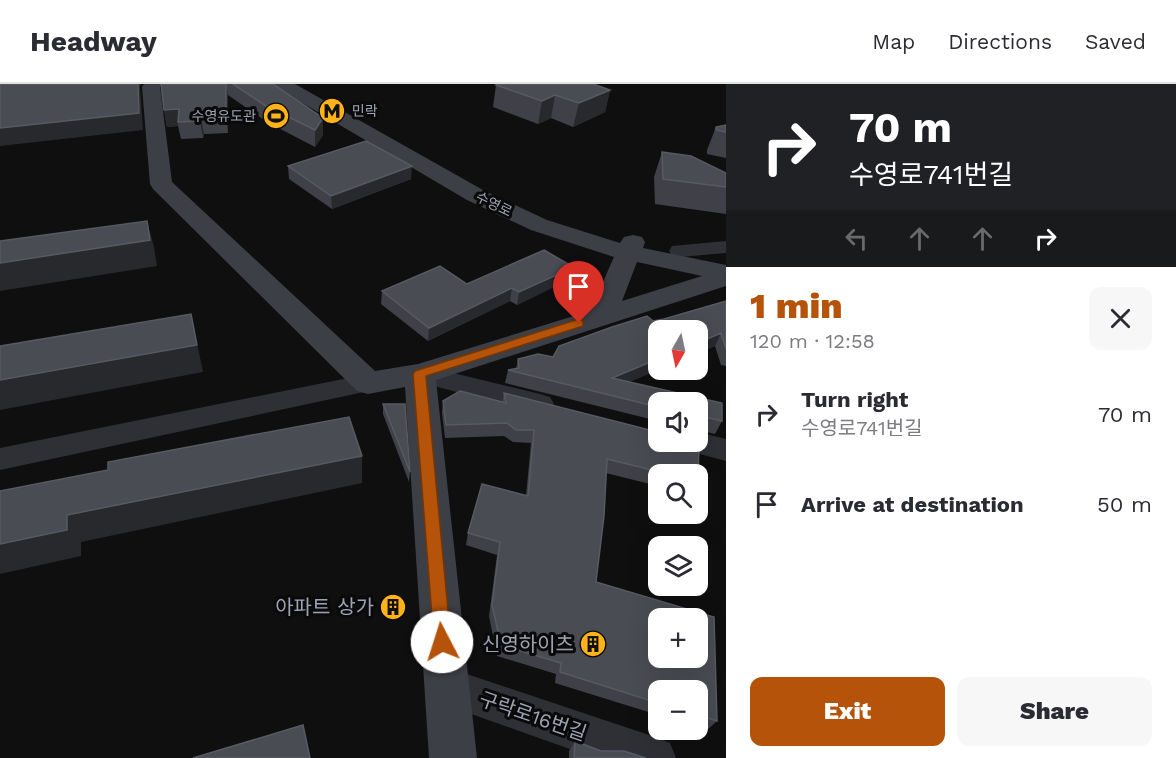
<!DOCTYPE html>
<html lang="en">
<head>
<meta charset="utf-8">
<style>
	:root { --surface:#fff; --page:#f7f7f7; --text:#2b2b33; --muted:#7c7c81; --line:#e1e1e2; --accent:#b45309 }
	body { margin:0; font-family:"Work Sans","Noto Sans KR",sans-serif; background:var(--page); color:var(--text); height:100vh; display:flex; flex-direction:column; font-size:22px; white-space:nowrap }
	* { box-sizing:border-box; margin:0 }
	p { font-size:20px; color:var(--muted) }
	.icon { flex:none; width:33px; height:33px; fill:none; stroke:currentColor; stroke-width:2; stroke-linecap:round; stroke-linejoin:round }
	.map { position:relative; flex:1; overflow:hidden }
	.sheet { display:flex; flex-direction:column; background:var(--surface); width:450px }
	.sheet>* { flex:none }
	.top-card { background:#202124; color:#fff; overflow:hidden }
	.needle { width:39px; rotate:189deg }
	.controls { position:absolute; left:648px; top:236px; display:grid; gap:12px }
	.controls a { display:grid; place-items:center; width:60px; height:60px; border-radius:12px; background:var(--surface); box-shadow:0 6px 24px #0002; font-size:30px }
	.pin { position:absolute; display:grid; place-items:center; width:51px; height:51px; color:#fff; margin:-62px -26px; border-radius:50% 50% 50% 0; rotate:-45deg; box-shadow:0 0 6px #0007 }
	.pin .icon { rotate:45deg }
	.me { position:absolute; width:66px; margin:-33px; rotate:355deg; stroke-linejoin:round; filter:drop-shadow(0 0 4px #0008) }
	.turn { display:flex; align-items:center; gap:21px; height:126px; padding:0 24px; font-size:27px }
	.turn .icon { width:78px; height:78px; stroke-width:2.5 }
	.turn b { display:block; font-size:42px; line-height:51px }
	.lanes { display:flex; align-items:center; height:57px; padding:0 24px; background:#0003; justify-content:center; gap:30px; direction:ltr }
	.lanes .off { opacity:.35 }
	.round { display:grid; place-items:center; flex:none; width:63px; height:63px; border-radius:12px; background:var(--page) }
	.summary { display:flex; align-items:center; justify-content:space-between; height:102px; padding:0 24px }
	h1 { font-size:36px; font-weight:800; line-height:45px; color:var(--accent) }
	.button { display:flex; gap:12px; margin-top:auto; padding:12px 24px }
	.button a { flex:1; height:69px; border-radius:12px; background:var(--accent); color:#fff; font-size:24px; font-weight:800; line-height:69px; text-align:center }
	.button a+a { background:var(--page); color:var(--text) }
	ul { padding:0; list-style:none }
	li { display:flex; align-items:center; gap:18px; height:90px; padding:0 24px }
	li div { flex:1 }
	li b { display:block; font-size:22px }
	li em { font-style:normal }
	header { display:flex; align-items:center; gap:36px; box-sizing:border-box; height:84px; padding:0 30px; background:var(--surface); border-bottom:2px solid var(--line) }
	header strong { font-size:28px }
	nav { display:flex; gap:33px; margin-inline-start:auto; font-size:21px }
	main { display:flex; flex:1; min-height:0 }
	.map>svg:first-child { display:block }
</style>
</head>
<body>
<header>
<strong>Headway</strong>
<nav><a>Map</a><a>Directions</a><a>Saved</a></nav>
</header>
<main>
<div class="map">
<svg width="726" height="674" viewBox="0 0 726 674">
	<rect width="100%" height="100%" fill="#0f0f10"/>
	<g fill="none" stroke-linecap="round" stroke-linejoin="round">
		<path fill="#2f3035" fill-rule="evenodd" d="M726 157V169L680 173 672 172 669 167 672 162Z
			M420 281 540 310 550 313 554 320 550 327 540 330 411 296 407 290 411 284Z
			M368 290 378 293 381 299 378 305 0 386V364Z
			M698 348 726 355V377L681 365 676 357H698Z
			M446 583 655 653 670 659 676 674H595L446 621 432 616 426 602 432 588Z"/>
		<path fill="#3d3f46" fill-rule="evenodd" d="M144 0H162L160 3 172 98 375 287 418 280 590 227 614 173 531 146 467 116 277 4 274 0H295L483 106 547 136 620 159 624 153 633 151 642 153 645 158 643 164 726 181V202L436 296 477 674H429L405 303 368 310 357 307 153 105 150 100 142 3ZM637 178 702 192 622 217Z"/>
	</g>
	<path fill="#404148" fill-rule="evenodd" d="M161 0H273L323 34V51L315 63 267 38 228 11V49L204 50 203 54 181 55 178 42 167 43 164 26Z
		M496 1 610 6 605 28 573 43 551 34 538 40 493 23Z
		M726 41V74L707 70V66L716 43Z
		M662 68 726 89V130L655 120 654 93Z
		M288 82 411 95 332 125 289 95Z
		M570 185 566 197 517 221 510 217 428 257 381 220 382 207 467 200Z
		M726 217V282L721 281 715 262 698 269V246H658V285H660L629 298 722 319V337L715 350 699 346 698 347V318H658V337L505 299 508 286 516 285 518 275 538 270 553 273 559 262 612 243 647 232 653 237 664 235Z
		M460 307 502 318 504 309 658 348V357L699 358 698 398V399V390H658V402L606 389 604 432 596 498 714 533 717 637 707 646 698 643V606H658V631L555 599 556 590 497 572 489 532 497 471 466 461 468 449 482 400 526 412 531 359 513 358 504 352 445 354 442 329 443 317ZM658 534H698V573H658Z
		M383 320 410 388 409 398 383 330Z
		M575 657 601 667 646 674H569V667Z"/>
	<path fill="#28292d" d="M138 0H142L140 2 143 46 0 62V44Z
		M226 0 228 11V49L226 32Z
		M610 6 605 28 573 43 579 19Z
		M555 11 551 34 538 40 542 17Z
		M179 25 178 38V42L167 43 164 26Z
		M201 33 204 50 203 54 200 37Z
		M323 34V51L315 63V46Z
		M412 82 411 95 332 125 331 112Z
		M147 137 154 163 157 182 0 207V179Z
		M568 180 566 186 570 185 566 197 517 221 519 208Z
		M512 204 510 217 428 257 429 244Z
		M191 230 203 288 0 326V296Z
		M721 249 715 262 698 269V259Z
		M658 275V285H660L608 307 612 294Z
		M362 372V399L81 458V472L0 490V460L67 431Z"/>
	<path fill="#4a4c54" stroke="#575a62" stroke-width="1.5" fill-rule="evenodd" d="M0 0H138L139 29 0 44Z
		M161 0H226V32L201 33 200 37 178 38 179 25 164 26Z
		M233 0H273L323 34 315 46 266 22Z
		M498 0H593L610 6 579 19 555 11 542 17 496 1Z
		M726 41V48L716 46V43Z
		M366 57 412 82 331 112 288 82Z
		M662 68 691 72 726 89V103L663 95Z
		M147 137 150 156 0 179V157Z
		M544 166 568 180 564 182 570 185 519 208 512 204 429 244 382 207 440 182 467 200Z
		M726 217V265L721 249 698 259V246H658V275L612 294 722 319V337L705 333 700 342H698V318H658V323L508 286 519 284 518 275 538 270 553 273 559 262 612 243 647 232 653 237 664 235Z
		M191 230 197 261 0 296V262Z
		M460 307 506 319 504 309 658 348V357L699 358 698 398V390H668L607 375 604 432 596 498 714 533 717 637 698 631V606H658V619L560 588 561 579 501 561 492 521 500 458 468 449 482 400 528 412 534 346H516L507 339 446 341 443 317ZM658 534H698V573H658Z
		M383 320H405L410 388Z
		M349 333 362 372 67 431V446L0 460V407L108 386V378Z
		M303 641 310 674H193Z
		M575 657 601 667H624L646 674H574Z"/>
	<path fill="#b45309" stroke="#753606" stroke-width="1.5" d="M579 235 583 237V242L426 292 451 558 449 564 442 566 436 564 434 558 413 290 415 287Z"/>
	<defs>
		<g id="metro-disc" transform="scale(1.35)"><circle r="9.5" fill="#ffb318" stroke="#0a0a0b"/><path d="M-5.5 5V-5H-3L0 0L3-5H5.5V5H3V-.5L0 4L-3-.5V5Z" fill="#111"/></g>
		<g id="stadium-disc" transform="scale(1.35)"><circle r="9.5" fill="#ffb318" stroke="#0a0a0b"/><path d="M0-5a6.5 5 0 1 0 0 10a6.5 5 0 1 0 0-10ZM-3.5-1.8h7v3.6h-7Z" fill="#111"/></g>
		<g id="building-disc" transform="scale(1.35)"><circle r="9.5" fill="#ffb318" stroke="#0a0a0b"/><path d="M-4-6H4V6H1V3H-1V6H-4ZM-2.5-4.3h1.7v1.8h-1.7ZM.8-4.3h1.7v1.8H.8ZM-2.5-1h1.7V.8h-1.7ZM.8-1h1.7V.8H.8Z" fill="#111"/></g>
	</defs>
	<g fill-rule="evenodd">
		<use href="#metro-disc" x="332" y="27"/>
		<use href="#stadium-disc" x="276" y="32"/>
		<use href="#building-disc" x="393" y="523"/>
		<use href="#building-disc" x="593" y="560"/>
	</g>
	<g text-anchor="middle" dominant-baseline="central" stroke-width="6" stroke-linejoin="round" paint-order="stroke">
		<g font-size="14" fill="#9ea4b3" stroke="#0a0a0b" text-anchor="start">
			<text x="352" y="27">민락</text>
			<text x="256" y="32" text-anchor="end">수영유도관</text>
		</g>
		<g font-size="14" fill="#9ea4b3" stroke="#0a0a0b">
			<text transform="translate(494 120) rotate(26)">수영로</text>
		</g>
		<g font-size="20" fill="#9ea4b3" stroke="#0a0a0b" text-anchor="end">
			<text x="374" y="523">아파트 상가</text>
			<text x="574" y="560">신영하이츠</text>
		</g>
		<g font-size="20" fill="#9ea4b3" stroke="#0a0a0b">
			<text transform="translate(533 632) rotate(19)">구락로16번길</text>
		</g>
	</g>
</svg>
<div class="controls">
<a><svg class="needle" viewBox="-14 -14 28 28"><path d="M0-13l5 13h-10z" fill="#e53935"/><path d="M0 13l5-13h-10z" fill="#7c7c81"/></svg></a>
<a><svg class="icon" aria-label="sound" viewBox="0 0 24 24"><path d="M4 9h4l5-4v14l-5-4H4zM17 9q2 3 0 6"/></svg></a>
<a><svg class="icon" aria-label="search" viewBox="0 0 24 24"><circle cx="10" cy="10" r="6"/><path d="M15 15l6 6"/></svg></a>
<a><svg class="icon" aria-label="layers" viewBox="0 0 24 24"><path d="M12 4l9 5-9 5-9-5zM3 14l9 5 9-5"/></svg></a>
<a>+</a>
<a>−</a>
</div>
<div class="pin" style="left:579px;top:239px;background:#d93025"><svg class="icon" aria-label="arrive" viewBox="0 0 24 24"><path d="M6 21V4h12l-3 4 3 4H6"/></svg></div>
<svg class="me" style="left:442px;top:558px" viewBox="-20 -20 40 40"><circle r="19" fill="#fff"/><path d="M0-13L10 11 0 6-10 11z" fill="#b45309"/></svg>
</div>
<section class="sheet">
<div class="top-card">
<div class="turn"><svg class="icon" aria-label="right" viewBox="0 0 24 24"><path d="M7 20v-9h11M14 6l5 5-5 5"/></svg><div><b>70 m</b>수영로741번길</div></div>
<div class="lanes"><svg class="icon off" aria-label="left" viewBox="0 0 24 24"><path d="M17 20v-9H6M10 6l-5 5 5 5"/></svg><svg class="icon off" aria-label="ahead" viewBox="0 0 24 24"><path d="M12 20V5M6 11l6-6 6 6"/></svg><svg class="icon off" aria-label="ahead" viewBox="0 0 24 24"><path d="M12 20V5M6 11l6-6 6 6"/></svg><svg class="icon" aria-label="right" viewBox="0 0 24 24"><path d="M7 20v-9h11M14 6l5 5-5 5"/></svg></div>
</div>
<div class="summary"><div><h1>1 min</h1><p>120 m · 12:58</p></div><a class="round"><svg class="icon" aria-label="close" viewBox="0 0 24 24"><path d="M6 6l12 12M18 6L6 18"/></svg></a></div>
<ul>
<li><svg class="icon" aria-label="right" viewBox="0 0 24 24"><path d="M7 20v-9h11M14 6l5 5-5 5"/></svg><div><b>Turn right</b><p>수영로741번길</p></div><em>70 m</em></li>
<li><svg class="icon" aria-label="arrive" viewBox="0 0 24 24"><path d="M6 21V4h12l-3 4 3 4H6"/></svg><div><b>Arrive at destination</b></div><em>50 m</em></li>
</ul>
<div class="button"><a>Exit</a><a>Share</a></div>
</section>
</main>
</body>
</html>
